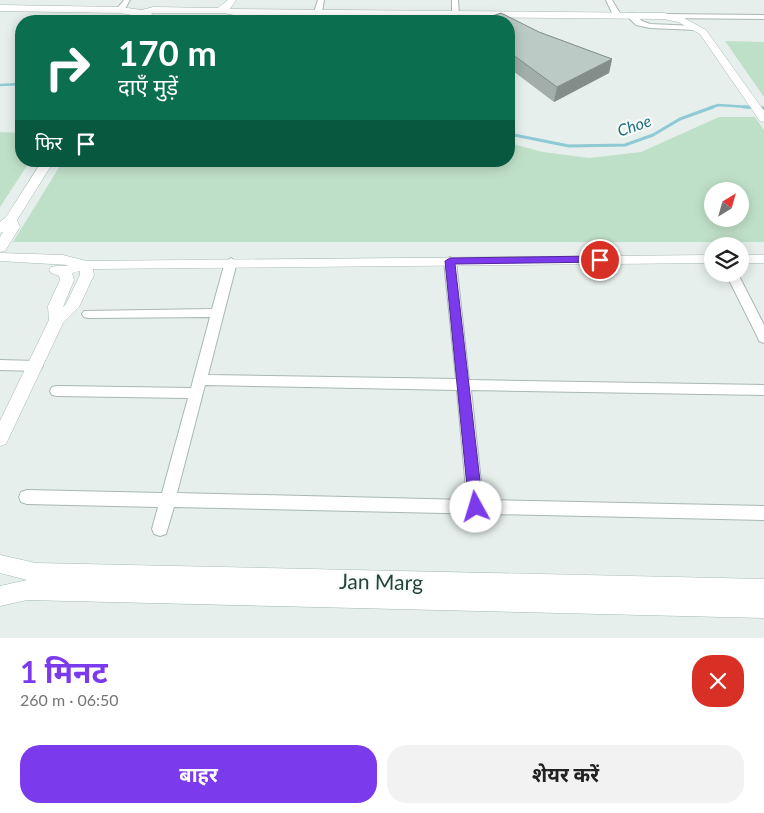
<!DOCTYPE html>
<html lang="hi">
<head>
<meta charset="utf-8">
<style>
	:root { --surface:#fff; --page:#f2f2f2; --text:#222; --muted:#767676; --accent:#7c3aed }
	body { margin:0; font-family:Lato,"Noto Sans Devanagari",sans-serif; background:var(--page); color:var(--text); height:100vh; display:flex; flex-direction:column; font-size:19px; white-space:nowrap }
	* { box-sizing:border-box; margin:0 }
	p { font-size:16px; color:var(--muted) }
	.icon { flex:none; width:28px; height:28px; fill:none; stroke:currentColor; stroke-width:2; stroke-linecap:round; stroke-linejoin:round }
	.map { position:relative; height:638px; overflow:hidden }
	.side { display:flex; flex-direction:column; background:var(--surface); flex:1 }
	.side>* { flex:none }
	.guide { position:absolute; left:15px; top:15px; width:500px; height:152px; border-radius:20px; box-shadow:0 2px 12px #0003; background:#0b6e4f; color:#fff; overflow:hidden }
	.needle { width:32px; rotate:37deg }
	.fabs { position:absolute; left:704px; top:182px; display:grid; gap:10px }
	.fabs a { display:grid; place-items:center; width:45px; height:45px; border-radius:50%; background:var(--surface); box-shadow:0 2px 12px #0003; font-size:25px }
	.pin { position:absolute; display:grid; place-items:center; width:42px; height:42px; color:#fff; margin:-21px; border:2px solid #fff; border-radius:50%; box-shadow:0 1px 5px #0007 }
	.me { position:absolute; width:55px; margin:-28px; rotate:354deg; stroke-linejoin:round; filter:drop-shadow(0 0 4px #0008) }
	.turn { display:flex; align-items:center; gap:18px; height:105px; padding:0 20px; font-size:22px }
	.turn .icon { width:65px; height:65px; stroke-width:2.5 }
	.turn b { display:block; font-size:35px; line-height:42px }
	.then { display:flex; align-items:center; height:48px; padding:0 20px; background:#0003; gap:10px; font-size:19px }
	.round { display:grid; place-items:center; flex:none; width:52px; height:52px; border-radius:20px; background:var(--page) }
	.summary { display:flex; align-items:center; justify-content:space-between; height:85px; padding:0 20px }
	h1 { font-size:30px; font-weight:700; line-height:38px; color:var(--accent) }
	.primary-button { display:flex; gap:10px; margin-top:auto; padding:10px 20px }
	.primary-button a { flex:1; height:58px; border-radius:20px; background:var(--accent); color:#fff; font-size:20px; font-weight:700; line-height:58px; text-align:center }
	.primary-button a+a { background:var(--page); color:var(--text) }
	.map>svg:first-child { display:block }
</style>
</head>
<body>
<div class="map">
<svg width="764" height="638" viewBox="0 0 764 638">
	<rect width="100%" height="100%" fill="#e6efeb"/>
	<path fill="#bfe0c8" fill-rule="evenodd" d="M725 41 764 42V97Z
		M719 117H755L764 130V242H13L63 161H509V143L543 152 589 158 641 152ZM740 191V219H712V191Z
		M0 132 21 133V161H30L0 207Z"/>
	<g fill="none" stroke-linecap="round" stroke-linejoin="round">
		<path stroke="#8ec9d4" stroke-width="2.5" d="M0 85 21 84
			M710 108 718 105 763 108"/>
		<path stroke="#8ec9d4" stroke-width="3" d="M744 107 764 108
			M509 134 569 146 625 145 653 135 680 119 713 107"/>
		<g stroke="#a8b8b2" stroke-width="2">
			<path id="minor" d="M124 0H130L123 12H117L116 10Z
				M318 0H324L322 12 318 14 314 12Z
				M452 0H458L459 15 452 13Z
				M606 0H612L621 15 620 17H614Z
				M628 13H634L642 21 650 24 696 26 700 28 696 30 650 28 636 25 628 17Z
				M661 14 764 15V19L664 18 660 16Z
				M450 257 456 261 469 380 764 385V395L471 390 483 500 764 506V520L174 507 166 534 160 536 154 534 152 529 158 507 27 504 21 502 19 497 21 492 27 490 162 493 188 398 57 396 52 395 50 391 52 387 57 386 191 388 210 317 88 318 84 317 82 314 84 311 212 309 225 262 231 258 237 262 208 375 456 379 444 261ZM205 385 457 390 467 500 177 493Z
				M726 274H738L764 325V343L759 341 758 338Z
				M0 360 36 361 41 363 43 366 41 369 36 371 0 370Z"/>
		</g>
		<g stroke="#a8b8b2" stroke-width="1">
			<path id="tertiary" d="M228 0H236L230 9H234L664 13 684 18 706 30 764 111V122L760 121 700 34 678 22 664 19 234 15 223 13H151L153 15 152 17 149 18 120 13 0 11V5L120 7 142 10 153 7 218 8Z
				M42 161H54L17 220 20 227 5 251 0 252V237L3 232 0 233V222L6 217Z
				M0 253 63 255 86 261 712 255V263L93 269 94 275 79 307 63 323 6 444 0 446V421L49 320 48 306 60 280 59 276 51 273 49 270 51 267C57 265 63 267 69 265L0 261ZM80 271V275L66 304 63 307 74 280 72 273Z
				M740 255H764V263H740Z"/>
		</g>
		<g stroke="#a4bbb3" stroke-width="1">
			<path id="secondary" d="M0 555 36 563 764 579V618L27 600 0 606V586L27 580 0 573Z"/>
		</g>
		<use href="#minor" fill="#fff" fill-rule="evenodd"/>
		<use href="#tertiary" fill="#fff" fill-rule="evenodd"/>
		<use href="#secondary" fill="#fff" fill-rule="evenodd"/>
	</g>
	<path fill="#a1aea9" d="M509 21 612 59 609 73 554 102 509 68Z"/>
	<path fill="#838d89" d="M612 59 609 73 554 102 557 87Z"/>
	<path fill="#bbcac4" stroke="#838d89" d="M501 13 539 32 612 59 557 87 509 52V21H478Z"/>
	<path fill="#7c3aed" stroke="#51269a" d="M600 256 604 257 605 260 604 262 455 264 483 507 481 511 476 513 471 511 469 507 445 261 450 258Z"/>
	<g text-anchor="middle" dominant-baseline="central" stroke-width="4.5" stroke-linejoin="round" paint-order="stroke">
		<g font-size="16" font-style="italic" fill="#1c6f80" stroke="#f7fbf9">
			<text transform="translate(634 125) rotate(-19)">Choe</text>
		</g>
		<g font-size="21" fill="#24423a" stroke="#f7fbf9">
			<text transform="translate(381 581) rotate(1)">Jan Marg</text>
		</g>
	</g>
</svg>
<div class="fabs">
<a><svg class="needle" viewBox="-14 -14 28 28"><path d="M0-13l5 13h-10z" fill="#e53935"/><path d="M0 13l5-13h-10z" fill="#767676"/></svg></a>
<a><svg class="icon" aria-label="layers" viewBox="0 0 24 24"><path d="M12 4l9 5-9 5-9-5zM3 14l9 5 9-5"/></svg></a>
</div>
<div class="pin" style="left:600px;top:260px;background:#d93025"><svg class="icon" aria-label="arrive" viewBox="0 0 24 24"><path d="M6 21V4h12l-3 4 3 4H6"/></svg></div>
<svg class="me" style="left:476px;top:507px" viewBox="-20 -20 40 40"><circle r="19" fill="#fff"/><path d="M0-13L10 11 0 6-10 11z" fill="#7c3aed"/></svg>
<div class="guide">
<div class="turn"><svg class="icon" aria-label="right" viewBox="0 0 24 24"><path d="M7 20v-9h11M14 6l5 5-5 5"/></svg><div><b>170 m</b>दाएँ मुड़ें</div></div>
<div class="then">फिर<svg class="icon" aria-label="arrive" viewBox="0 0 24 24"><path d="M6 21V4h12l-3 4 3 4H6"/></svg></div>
</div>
</div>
<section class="side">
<div class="summary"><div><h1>1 मिनट</h1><p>260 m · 06:50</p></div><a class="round" style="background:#d93025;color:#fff"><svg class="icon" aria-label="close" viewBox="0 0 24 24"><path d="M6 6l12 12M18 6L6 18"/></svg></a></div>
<div class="primary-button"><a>बाहर</a><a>शेयर करें</a></div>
</section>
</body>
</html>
